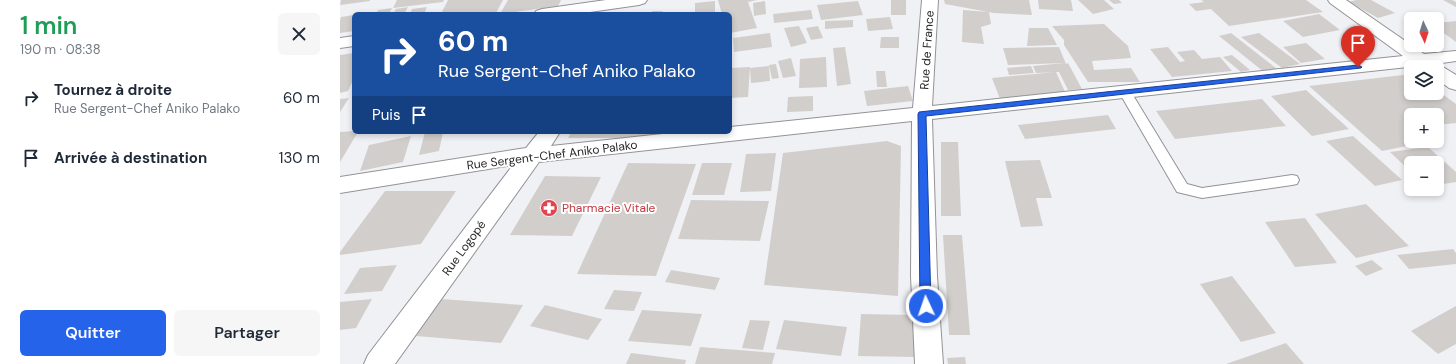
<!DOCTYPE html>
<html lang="fr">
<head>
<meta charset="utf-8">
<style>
	:root { --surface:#fff; --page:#f6f6f7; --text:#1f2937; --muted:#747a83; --accent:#2563eb }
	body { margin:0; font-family:"DM Sans",sans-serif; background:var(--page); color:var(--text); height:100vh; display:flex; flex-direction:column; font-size:15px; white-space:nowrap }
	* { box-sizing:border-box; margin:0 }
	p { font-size:13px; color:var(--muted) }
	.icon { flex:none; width:22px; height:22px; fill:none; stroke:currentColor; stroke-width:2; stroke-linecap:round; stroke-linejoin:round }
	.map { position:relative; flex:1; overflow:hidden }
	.sheet { display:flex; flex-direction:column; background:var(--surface); width:340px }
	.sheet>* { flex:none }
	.banner { position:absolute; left:12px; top:12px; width:380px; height:122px; border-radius:6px; box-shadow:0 2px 6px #0003; background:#1a4fa0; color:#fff; overflow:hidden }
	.needle { width:26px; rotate:176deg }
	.buttons { position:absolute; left:1064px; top:12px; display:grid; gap:8px }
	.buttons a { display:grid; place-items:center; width:40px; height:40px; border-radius:6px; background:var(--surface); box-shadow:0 2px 6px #0003; font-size:20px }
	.pin { position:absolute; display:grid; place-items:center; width:34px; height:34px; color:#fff; margin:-41px -17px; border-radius:50% 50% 50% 0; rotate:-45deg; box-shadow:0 0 4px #0007 }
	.pin .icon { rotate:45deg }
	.me { position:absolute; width:44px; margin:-22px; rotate:357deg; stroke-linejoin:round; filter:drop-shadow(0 0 3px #0008) }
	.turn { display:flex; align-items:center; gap:14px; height:84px; padding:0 20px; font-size:18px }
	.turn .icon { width:52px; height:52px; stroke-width:2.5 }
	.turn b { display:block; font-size:28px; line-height:34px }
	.then { display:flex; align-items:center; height:38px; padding:0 20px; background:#0003; gap:8px; font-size:15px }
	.round { display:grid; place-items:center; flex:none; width:42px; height:42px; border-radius:6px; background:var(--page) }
	.head { display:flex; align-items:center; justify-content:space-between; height:68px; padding:0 20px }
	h1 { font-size:24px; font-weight:600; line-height:30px; color:#1e9e55 }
	.action { display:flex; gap:8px; margin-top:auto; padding:8px 20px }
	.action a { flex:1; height:46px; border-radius:6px; background:var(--accent); color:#fff; font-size:16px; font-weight:600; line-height:46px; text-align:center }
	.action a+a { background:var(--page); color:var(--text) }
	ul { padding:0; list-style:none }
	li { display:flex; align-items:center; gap:12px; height:60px; padding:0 20px }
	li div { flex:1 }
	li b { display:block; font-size:15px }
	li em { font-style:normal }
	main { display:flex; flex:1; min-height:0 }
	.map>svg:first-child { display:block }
</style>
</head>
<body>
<main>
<section class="sheet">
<div class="head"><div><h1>1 min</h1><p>190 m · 08:38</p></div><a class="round"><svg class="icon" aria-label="close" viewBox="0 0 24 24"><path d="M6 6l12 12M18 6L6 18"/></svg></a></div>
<ul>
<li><svg class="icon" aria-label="right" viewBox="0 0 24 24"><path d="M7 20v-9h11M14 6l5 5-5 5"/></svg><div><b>Tournez à droite</b><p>Rue Sergent-Chef Aniko Palako</p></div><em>60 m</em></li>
<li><svg class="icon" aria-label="arrive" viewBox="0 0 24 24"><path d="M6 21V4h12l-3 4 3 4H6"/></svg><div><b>Arrivée à destination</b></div><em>130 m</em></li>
</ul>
<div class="action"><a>Quitter</a><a>Partager</a></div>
</section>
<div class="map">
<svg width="1116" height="364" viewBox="0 0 1116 364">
	<rect width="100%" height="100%" fill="#f0f1f5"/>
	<path fill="#d2cecc" d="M1 0H30V1L0 5Z
		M57 0H104L103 2 53 8Z
		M108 0H163L156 13 147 14H101Z
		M168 0H221L218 6 160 14Z
		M378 0H417L408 2 417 28 390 33V14H382Z
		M551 0H566V15H551Z
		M604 0H689L692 15 654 13 605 4Z
		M698 0H731L733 11 699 9Z
		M738 0H764L774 9 753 14Z
		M769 0H779L782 3 774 4Z
		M861 0H966L983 12 889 26 871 9 856 11 849 4 864 2Z
		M1016 0H1031L1055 13 1038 18 1009 2Z
		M1103 0H1112L1116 2V7Z
		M375 1V14H355V3Z
		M425 1 426 14 414 16 413 3Z
		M518 1 523 15 481 20 477 5Z
		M68 7 64 14H53L56 9Z
		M87 7 84 14H70L72 9Z
		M52 8 49 14H36L38 10Z
		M471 10 473 19 434 23 433 14Z
		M623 10 649 12 651 24 641 27 644 44 622 42Z
		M312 11H323L321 14H311Z
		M979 14 1000 30 963 37 943 21Z
		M14 15V31L0 33V20L1 17Z
		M1081 16 1085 19H1073L1070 17Z
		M550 17 553 29 528 31 526 19Z
		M513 20V27L485 29V21Z
		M1116 21V42L1097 28V23Z
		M764 24 788 46 791 58 752 61 754 70 791 68 800 82H748L724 45V40L712 26Z
		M459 26 467 43 451 47 444 28Z
		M478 26 483 38 471 40 466 28Z
		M689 28H708L717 45 687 46Z
		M430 33 432 47 394 52 393 38Z
		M891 33 937 69 924 72 879 36Z
		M919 33 960 64 942 68 901 37Z
		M541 37H559V48H540Z
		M966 43 985 59 961 63 943 47Z
		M505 47 511 84 497 86 493 48Z
		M719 47 726 64 728 63 742 89 728 90 719 72 696 73 693 66 724 63 668 65 663 48Z
		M828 47 840 62 845 61 837 52 854 50 862 59 880 57 892 71 832 77 810 49Z
		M14 53V78L8 91 0 93V55Z
		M892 55 910 70 901 72 883 57Z
		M486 57 487 87 459 88 460 59Z
		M451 58 456 76 443 78 438 61Z
		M436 64 439 78 432 79 429 65Z
		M429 66 430 81 411 83 410 68Z
		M691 66 694 73 669 75 667 68Z
		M410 67 408 97 390 98V68Z
		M536 71H545L547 87H537Z
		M716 72 726 94 660 99 652 78Z
		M1063 75 1071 77V93H1097V90L1116 104V123L1097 125V115H1071V129H1070L1071 130V141L1087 142 1042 151 969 86Z
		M568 86 573 101 527 106 524 91Z
		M966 90 1009 129 972 136 931 96Z
		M473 96V111L447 112 448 97Z
		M9 98 0 112V99Z
		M922 99 946 126 835 139 816 111Z
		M768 115 776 129 685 139 678 125Z
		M14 131V132H18L0 162V132Z
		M85 132H103L99 151 79 155Z
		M231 132H318L316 138H228Z
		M71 136 63 162 20 171 29 145Z
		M1013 136 1062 180 1035 186 986 141Z
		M547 141 561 146 558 296 424 285 443 153Z
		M601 142H618L621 216H601Z
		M1088 147 1116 172V182L1097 185V163H1071V172L1050 152Z
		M436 153 431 191 400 192 406 154Z
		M700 160 712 198H696L703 226 681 227 665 161Z
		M288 163 356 164 316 276 237 274Z
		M362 163H392L384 195H352Z
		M205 176 261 177 232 236 170 235Z
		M45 191H116L81 244 0 255V252Z
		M351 200 429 201 420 241 338 239Z
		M1026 204 1069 246 1016 258 975 214Z
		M965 218 997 263 955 267 925 222Z
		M603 235H622L630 335H609Z
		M1113 249 1116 253V264L1069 269 1057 255Z
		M1032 260 1043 269 1026 276 1015 266Z
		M57 265 42 291 4 294 20 268Z
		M331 270 380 278 375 290 325 282Z
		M892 276 936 333 901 342 860 284Z
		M274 290 302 292 294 311 264 309Z
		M32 299 16 328 0 330V302Z
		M101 299 183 305 161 343 76 336Z
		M205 305 262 319 248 340 190 326Z
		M1116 306V344L1098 354 1071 331Z
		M302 310 362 314 351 346 288 341Z
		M521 314 574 315V357L518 356Z
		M410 320 430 321 423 350 402 348Z
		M444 320 507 327 501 356 436 349Z
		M946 343 964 364H886Z
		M360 347 435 353 432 364H355Z
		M291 353 346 360 345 364H286Z
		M625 357 626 364H608L607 358Z"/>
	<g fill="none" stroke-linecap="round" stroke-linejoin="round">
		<g stroke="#939397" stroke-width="2">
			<path id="service" d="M785 88 789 89 791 92 847 184 862 188 952 175 957 176 959 180 957 184 952 185 862 198 837 192 779 92 781 89Z"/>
		</g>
		<g stroke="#939397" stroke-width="2">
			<path id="minor" d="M266 0H307L305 3 299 5 236 14H194L196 11 202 9Z
				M582 0H598L592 106 1063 56 990 3 988 0H1006L1084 54 1116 51V61L1095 64 1093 66 1103 67 1116 75V90L1109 88 1097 79V67H1078L1077 66 592 119 597 276 603 364H575L571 276 572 121 199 162 55 364H24L28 355 173 165 0 193V177L186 148 199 132H220L211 146 341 132H390V127L573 108Z
				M14 36V46L0 48V38Z"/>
		</g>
		<use href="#service" fill="#fff" fill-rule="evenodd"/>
		<use href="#minor" fill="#fff" fill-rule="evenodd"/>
	</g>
	<path fill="#2563eb" stroke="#184099" d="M1018 65 1022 67 1021 68 586 116 591 306 589 309 586 310 582 309 580 306 578 114 579 112Z"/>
	<defs>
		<g id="pharmacy-disc" transform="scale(0.9)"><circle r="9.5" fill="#e0444e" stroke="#fff"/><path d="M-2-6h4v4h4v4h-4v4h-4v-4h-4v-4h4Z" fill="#fff"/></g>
	</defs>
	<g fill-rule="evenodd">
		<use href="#pharmacy-disc" x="209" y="208"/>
	</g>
	<g text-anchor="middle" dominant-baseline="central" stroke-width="4" stroke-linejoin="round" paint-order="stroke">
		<g font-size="12" fill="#272729" stroke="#fff">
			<text transform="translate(587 50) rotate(-86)">Rue de France</text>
			<text transform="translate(212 155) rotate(-7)">Rue Sergent-Chef Aniko Palako</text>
			<text transform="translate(124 248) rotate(-54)">Rue Logopé</text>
		</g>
		<g font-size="12" fill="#be3a42" stroke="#fff" text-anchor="start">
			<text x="222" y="208">Pharmacie Vitale</text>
		</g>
	</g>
</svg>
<div class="buttons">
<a><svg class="needle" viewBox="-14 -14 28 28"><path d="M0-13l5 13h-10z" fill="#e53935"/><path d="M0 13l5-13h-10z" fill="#747a83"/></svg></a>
<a><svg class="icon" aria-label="layers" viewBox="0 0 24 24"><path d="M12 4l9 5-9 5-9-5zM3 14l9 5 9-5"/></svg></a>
<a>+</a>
<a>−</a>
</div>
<div class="pin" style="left:1018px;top:67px;background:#d93025"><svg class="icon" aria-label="arrive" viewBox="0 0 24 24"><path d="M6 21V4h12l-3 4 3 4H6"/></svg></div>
<svg class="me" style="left:586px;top:306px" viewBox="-20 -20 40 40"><circle r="17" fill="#2563eb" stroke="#fff" stroke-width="3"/><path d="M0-11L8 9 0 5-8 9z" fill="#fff"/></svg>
<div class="banner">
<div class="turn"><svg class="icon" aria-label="right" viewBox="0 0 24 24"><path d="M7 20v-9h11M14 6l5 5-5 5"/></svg><div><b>60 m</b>Rue Sergent-Chef Aniko Palako</div></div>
<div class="then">Puis<svg class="icon" aria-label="arrive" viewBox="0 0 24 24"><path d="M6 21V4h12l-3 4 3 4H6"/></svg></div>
</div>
</div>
</main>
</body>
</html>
